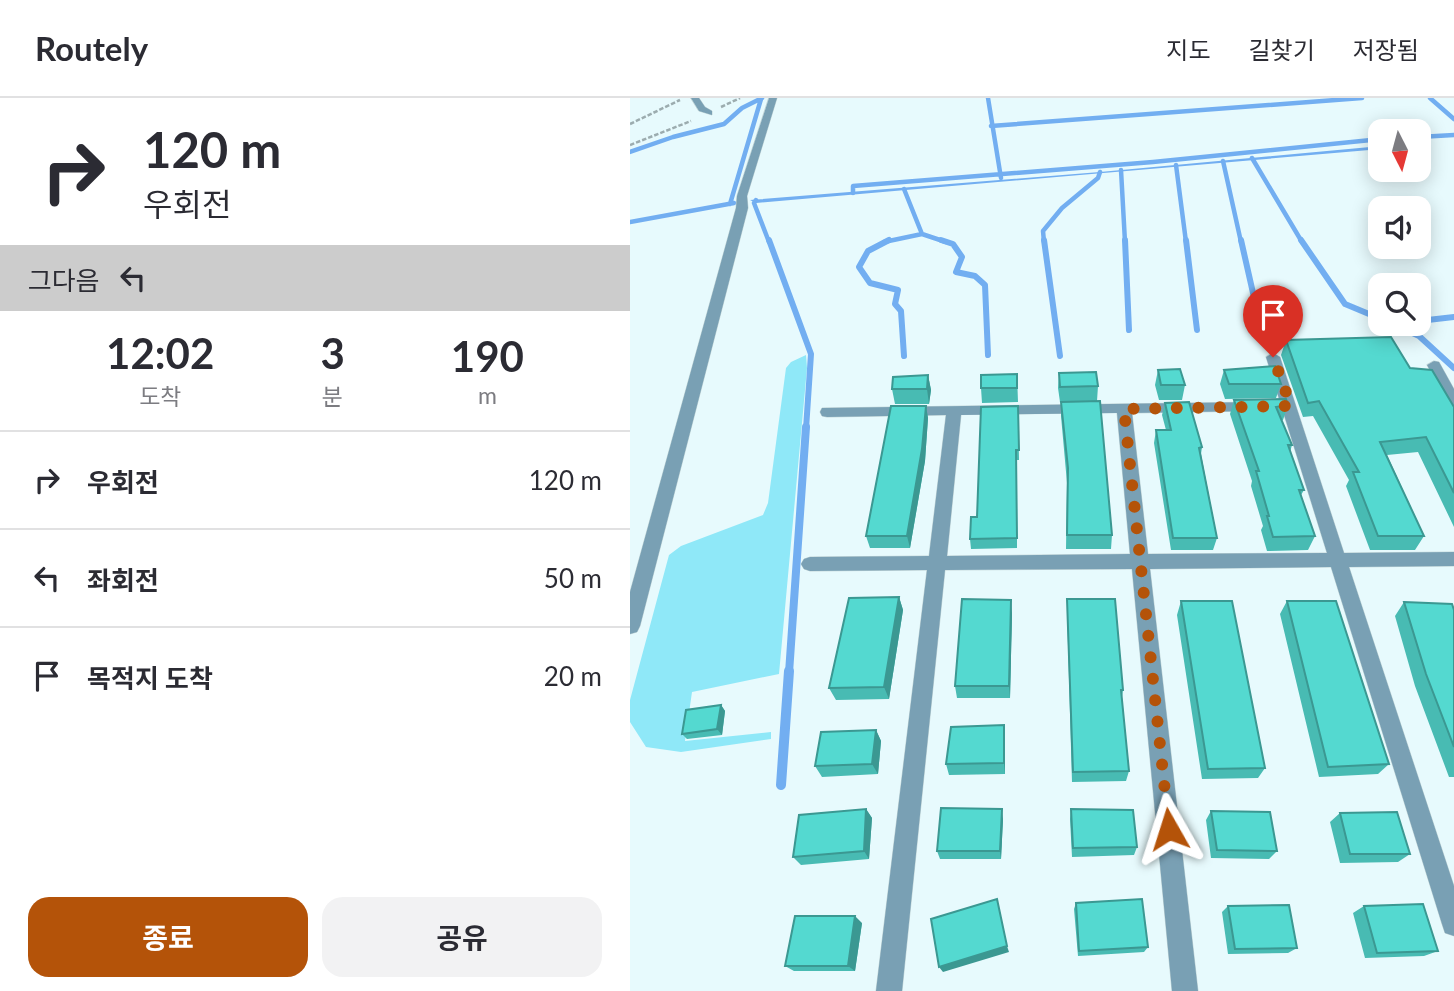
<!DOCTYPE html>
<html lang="ko">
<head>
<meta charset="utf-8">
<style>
	:root { --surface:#fff; --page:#f2f2f3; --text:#2b2b33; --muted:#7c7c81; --line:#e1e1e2; --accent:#b45309 }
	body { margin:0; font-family:Lato,"Noto Sans KR",sans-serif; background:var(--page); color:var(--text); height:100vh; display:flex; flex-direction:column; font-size:26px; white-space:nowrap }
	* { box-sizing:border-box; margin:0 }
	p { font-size:23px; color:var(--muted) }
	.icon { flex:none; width:38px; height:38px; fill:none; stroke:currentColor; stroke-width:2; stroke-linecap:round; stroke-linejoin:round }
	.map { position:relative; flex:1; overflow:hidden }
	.details { display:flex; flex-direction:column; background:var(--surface); width:630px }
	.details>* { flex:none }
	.hud { background:#fff; color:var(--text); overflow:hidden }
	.needle { width:46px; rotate:174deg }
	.controls { position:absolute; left:738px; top:21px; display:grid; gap:14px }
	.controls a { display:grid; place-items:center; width:63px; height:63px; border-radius:14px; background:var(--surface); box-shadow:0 4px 18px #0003; font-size:35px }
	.pin { position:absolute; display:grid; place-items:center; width:60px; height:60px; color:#fff; margin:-72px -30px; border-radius:50% 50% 50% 0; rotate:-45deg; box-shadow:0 0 7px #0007 }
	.pin .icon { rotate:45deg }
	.me { position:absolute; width:77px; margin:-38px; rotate:354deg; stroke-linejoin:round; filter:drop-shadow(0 0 5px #0008) }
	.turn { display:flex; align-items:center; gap:24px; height:147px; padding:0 28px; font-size:32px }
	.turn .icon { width:91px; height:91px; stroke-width:2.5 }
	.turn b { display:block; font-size:49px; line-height:60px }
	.then { display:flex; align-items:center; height:66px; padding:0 28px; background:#0003; gap:14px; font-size:26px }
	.eta { display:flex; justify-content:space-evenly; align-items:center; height:119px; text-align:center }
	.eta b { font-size:42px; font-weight:700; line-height:49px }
	.primary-button { display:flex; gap:14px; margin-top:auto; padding:14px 28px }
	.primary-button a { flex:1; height:80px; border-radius:21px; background:var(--accent); color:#fff; font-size:28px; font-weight:700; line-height:80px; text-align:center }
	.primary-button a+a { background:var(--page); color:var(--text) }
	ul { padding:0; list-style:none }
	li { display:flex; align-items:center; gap:21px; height:98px; padding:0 28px; border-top:2px solid var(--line) }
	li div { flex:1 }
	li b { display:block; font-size:26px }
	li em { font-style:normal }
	header { display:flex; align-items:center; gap:42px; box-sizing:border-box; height:98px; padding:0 35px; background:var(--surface); border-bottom:2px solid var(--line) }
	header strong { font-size:33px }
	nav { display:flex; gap:38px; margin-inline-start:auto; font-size:24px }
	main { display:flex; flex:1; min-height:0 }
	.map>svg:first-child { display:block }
</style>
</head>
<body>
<header>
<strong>Routely</strong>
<nav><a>지도</a><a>길찾기</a><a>저장됨</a></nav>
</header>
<main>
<section class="details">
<div class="hud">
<div class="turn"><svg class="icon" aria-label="right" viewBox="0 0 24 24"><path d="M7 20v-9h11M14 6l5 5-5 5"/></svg><div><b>120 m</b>우회전</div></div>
<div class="then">그다음<svg class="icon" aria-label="left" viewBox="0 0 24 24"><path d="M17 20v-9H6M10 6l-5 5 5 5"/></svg></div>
</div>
<div class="eta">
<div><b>12:02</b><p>도착</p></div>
<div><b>3</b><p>분</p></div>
<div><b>190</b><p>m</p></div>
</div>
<ul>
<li><svg class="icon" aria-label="right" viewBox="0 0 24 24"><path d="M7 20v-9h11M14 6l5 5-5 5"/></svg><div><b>우회전</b></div><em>120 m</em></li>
<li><svg class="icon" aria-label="left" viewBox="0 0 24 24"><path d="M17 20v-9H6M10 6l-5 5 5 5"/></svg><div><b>좌회전</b></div><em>50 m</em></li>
<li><svg class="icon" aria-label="arrive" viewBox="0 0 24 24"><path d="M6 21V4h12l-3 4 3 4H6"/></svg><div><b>목적지 도착</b></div><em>20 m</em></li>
</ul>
<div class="primary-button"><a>종료</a><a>공유</a></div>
</section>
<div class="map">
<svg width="824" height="893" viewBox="0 0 824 893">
	<rect width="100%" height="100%" fill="#e7fafd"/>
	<path fill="#8fe8f8" d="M176 257 177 270 149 576 62 594 55 643 141 634V641L51 654 16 649 0 624V602L39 457 51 448 133 417 138 405 156 270 161 264Z"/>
	<path fill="#72aef1" d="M751 48V51L126 105 120 102 470 74Z"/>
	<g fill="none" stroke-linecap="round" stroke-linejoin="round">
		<path stroke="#72aef1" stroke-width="4.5" d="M358 0 371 80
			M800 0 824 21
			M361 28 732 0
			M789 39 824 37
			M0 54 43 39 94 26 112 10 132 0
			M622 60 672 144
			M593 63 611 144
			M546 67 556 144
			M491 72 495 144
			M274 91 292 136 316 144
			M223 95V88L523 64 751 41
			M126 102 124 105 139 144
			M100 106 131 1
			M0 124 104 105
			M254 144 292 136
			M414 144 413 133 432 110 468 80 470 74"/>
		<path stroke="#72aef1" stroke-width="6" d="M139 142 181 256 176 331
			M259 142 238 153 229 169 240 185 268 192 265 206 271 213 274 258
			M311 142 323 146 332 159 326 174 345 178 355 187 358 257
			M414 142 430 258
			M495 142 499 232
			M556 142 567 232
			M611 142 628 217 645 252
			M671 142 715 206 751 221
			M789 223 824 219
			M763 226 789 238 824 270"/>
		<path stroke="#72aef1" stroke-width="8" d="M159 575 176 329"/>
		<path stroke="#72aef1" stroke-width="10" d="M151 687 159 573"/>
		<g stroke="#c3d5d7" stroke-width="1">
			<path id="minor" d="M61 0H69L75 9 82 13V17L69 13Z
				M139 0H147L117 98 118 110 10 528 7 534 0 536V494L106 110 107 98Z
				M643 255 650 259 714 455 824 454V468L719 469 824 788V838L815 835 812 826 701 469 520 471 568 893H542L502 471 315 472 272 893H246L297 472 180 473 174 471 171 466 174 461 180 459 299 458 316 317 197 319 192 318 190 314 192 310 629 304 631 308 629 312 624 313 502 315 518 456 697 455 636 259ZM487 315 500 456 317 458 331 317Z
				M804 263 809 264 824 291V309L819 307 797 267Z"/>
		</g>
		<path stroke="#9cacaf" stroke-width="2.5" stroke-dasharray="4.5 2" stroke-linecap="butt" d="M91 9 110 0
			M0 26 50 2
			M0 47 61 23"/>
		<use href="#minor" fill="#79a0b4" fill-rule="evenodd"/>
	</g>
	<path fill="#48bbb3" d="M656 242 780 270 824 309V429L788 354 757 357 794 438 785 452H740L716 388 719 382 683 318 673 319 651 257Z
		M528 272 555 287 552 302H529L525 287Z
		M594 272 651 286 646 300 595 301 590 286Z
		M429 275 468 288 467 303 482 437 481 451H436L437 385 431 318V304H430L428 290Z
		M387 276 388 304 352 305 351 290Z
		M298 277 301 292 299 306H265L262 291Z
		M604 302 658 307 653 322H652L662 347 660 354 674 392 671 397 685 438 678 452 637 453 631 432 633 428 621 388 622 383 600 316Z
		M535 305 572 349 571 356 587 440 583 452H541L524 345 526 332H536L532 317Z
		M296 308 298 320 295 363 280 450H240L236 438Z
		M388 308 389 362H387V450L341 451 340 441 347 419Z
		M269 499 273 512 259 601 206 602 199 590Z
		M437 501 493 592 492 599 499 673 496 683 442 684 437 514Z
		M551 503 635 670 628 680 572 681 547 517Z
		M657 503 759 666 748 676 689 679 650 516Z
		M774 504 824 512V679H819L785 588 765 518Z
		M382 515 380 600H327L325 588Z
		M91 607 95 613 92 637 57 641 52 636Z
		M246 632 251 643 248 676 192 679 185 668Z
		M375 638V676L319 677 316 666Z
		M236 711 242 720 239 761 171 767 163 759Z
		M441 711 507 749 504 757 442 759 440 721Z
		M581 713 647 753 639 761 581 760 576 722Z
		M710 715 780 756 768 764 710 765 700 724Z
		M373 721 371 761H310L307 753Z
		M446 805 518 849 514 854 448 858 444 811Z
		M598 808 667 850 658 855 598 856 592 814Z
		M734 808 808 853 794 858 735 860 723 815Z
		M232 825 225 873H164L155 868Z"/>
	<path fill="#3b9892" d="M298 277 301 292 299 306 297 291Z
		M296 308 298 320 295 363 280 450 277 438Z
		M269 499 273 512 259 601 254 589Z
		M381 502 382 515 380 600 379 588Z
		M91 607 95 613 92 637 87 631Z
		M374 627 375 638V676L374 665Z
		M246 632 251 643 248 676 242 666Z
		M236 711 242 720 239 761 234 753Z
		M372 711 373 721 371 761 370 753Z
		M225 818 232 825 225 873 218 868Z
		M377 848 379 854 313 874 309 869Z"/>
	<path fill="#54d9d0" stroke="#3b9892" stroke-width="2" d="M761 239 780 270 802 272 824 309V395L796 339 750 344 794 438H748L723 374H729L689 303 678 305 656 242Z
		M645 268 651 286H599L594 272Z
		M550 271 555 287H531L528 272Z
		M466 274 468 288 430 289 429 275Z
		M387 276V290H351V277Z
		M298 277 297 291H262L263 279Z
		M656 301 658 307 646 309 662 347H658L674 392H669L685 438 643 439 637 418H639L626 373H629L604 302Z
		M470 303 482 437H437L438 370 431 304Z
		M559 304 572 349 569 350 587 440H543L526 332H541L535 305Z
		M261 308H296L292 351 277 438H236Z
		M388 308 389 352H386L387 440 340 441 341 419H347L351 309Z
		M269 499 254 589 199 590 219 500Z
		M332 501 381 502 379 588H325Z
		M437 501H485L493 592H491L499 673 443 674Z
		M551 503H602L635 670 578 671Z
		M657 503H706L759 666 698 669Z
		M774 504 822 506 824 512V649L796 576Z
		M91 607 87 631 52 636 56 612Z
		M374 627V665L316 666 321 629Z
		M246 632 242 666 185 668 191 634Z
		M311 710 372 711 370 753H307Z
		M236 711 234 753 163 759 169 717Z
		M441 711 503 712 507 749 443 750Z
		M581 713 640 714 647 753 587 752Z
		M767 714 780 756H720L710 715Z
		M367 801 377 848 309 869 301 821Z
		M512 801 518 849 449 853 446 805Z
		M793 806 808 853 747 855 734 808Z
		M659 807 667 850 605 851 598 808Z
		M165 818H225L218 868H155Z"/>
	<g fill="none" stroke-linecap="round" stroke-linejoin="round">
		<path stroke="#b45309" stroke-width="12" stroke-dasharray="0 21.6" d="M539 731 494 311 661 308 643 259"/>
	</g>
</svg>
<div class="controls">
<a><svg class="needle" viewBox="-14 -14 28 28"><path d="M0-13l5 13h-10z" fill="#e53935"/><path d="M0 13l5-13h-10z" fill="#7c7c81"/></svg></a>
<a><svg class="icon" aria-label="sound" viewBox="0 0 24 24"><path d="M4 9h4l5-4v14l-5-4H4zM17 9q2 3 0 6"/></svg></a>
<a><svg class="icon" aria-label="search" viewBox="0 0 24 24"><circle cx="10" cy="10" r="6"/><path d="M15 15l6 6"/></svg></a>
</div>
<div class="pin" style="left:643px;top:259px;background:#d93025"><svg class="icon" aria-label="arrive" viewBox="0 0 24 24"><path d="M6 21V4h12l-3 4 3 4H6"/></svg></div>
<svg class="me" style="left:539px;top:731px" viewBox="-20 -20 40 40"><path d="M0-17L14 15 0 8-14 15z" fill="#b45309" stroke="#fff" stroke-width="4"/></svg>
</div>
</main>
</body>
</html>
